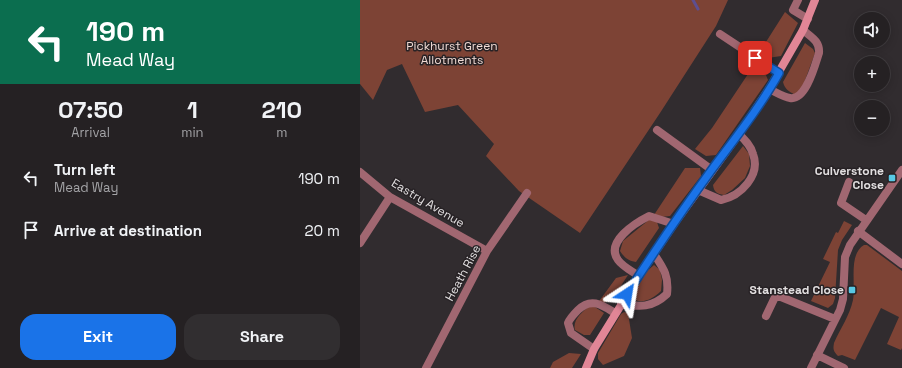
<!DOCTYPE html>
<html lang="en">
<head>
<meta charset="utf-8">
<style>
	:root { --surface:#252123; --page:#312e30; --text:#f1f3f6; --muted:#a3a3a6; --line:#423e41; --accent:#1a73e8 }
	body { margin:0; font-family:"Space Grotesk",sans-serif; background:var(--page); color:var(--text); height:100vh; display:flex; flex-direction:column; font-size:15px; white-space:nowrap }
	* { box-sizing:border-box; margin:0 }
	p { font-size:13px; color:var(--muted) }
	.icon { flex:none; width:22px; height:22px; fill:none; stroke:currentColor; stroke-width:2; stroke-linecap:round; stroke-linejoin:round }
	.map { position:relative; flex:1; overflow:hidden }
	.side { display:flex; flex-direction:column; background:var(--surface); width:360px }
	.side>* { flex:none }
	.hud { background:#0b6e4f; color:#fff; overflow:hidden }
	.controls { position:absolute; left:494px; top:12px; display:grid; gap:8px }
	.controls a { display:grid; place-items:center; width:36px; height:36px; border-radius:50%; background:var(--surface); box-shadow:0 2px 10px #0003,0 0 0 1px var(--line); font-size:20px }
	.pin { position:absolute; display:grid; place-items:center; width:34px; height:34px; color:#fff; margin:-17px; border-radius:8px; box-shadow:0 2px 6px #0006 }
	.me { position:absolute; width:44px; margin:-22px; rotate:33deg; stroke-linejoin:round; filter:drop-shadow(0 0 3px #0008) }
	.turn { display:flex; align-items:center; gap:14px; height:84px; padding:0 20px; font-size:18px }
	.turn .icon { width:52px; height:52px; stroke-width:2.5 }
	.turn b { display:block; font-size:28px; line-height:34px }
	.eta { display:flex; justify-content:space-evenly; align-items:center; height:68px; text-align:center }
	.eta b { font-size:24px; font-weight:700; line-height:28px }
	.primary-button { display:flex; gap:8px; margin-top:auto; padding:8px 20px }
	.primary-button a { flex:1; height:46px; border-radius:16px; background:var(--accent); color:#fff; font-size:16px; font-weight:700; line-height:46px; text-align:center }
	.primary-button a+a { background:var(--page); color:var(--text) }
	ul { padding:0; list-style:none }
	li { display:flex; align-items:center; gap:12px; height:52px; padding:0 20px }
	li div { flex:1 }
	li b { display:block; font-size:15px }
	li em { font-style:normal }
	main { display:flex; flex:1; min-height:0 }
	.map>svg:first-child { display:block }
</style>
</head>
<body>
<main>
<section class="side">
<div class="hud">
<div class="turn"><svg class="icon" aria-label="left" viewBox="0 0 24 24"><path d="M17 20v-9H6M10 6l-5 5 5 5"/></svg><div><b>190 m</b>Mead Way</div></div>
</div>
<div class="eta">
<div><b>07:50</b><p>Arrival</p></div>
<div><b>1</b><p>min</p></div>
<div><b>210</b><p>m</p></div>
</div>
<ul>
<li><svg class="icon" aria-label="left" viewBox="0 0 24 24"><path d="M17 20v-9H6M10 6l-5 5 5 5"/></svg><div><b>Turn left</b><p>Mead Way</p></div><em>190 m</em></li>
<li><svg class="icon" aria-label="arrive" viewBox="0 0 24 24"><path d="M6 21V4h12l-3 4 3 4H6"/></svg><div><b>Arrive at destination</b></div><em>20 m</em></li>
</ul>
<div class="primary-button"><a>Exit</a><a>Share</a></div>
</section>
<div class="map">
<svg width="542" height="368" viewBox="0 0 542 368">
	<rect width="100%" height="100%" fill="#312c2f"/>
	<path fill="#7d4335" d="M0 0H368L356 26 300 113 220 233 159 191 126 156 134 144 98 105 65 112 42 64 27 70 13 100 0 84Z
		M425 12 438 23 421 56 408 58 399 53Z
		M445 43 453 49 455 53 441 91 435 95C429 91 425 90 423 82Z
		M394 65 403 68 408 80 356 155 346 156 335 149 352 128Z
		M383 146 389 154 390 166 385 178 372 190 364 195C357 194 354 192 353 185Z
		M325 168H340L341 176 310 216 292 218Z
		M290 219 297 222 299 228 276 262C268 261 264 257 260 251L263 241Z
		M484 221 492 225 482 240 478 250 475 298 473 304 468 308 451 301 470 262 463 259 476 232 478 233Z
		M504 245H507L542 271V348L541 350 527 344 539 317 521 308 495 360 482 355 478 356C473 351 473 349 474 343 480 329 490 315 493 300 496 284 488 254 504 245Z
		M294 265 300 270 302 280 301 291C293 299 281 306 270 297L286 272Z
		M268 275 251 301 237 304 256 278Z
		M230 306 235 307 244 313 230 335H224L215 330C212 320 223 311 230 306Z
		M264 312 268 313 272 338 264 356 243 365 238 359V353L261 314Z
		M209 353 221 354 212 368H190L193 362Z"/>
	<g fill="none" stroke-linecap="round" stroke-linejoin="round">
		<path stroke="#5e4e90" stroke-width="3" d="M333 0 338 9"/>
		<path stroke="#a16771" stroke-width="8" d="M438 0 433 10 448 19
			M360 34 419 73
			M409 89C416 92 423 97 430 98 446 101 455 65 459 53 460 41 451 37 443 30
			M297 130 352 170
			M0 172 30 197 127 251
			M489 182 481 203 506 220
			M338 190 361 200C381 196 401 175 393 154 391 146 385 140 379 134
			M498 231 542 264
			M0 243 30 197
			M279 276C272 271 263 267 258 260 245 242 275 223 289 216L314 224
			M261 304C280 307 292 308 307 294 309 276 304 269 294 254
			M406 316 416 295 475 319
			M234 349 211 333 208 323C210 318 214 314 218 310 231 297 242 305 255 313
			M457 355 484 368
			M66 368 127 251 167 193
			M451 368 480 310 483 299 485 257 490 245 542 170"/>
		<path stroke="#e18696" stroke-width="8" d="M226 368 234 349 279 276 314 224 379 134 409 89 443 30 455 0"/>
	</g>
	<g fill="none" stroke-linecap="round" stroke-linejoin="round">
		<g stroke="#114b97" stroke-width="10">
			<path id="route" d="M267 294C294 252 323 209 353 168 376 137 400 107 419 73L395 58"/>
		</g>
		<use href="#route" stroke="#1a73e8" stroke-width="7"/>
	</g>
	<g fill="#58c8e4" stroke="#272225" stroke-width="1.5">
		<rect x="528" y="174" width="8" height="8" rx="2"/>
		<rect x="488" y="286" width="8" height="8" rx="2"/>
	</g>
	<g text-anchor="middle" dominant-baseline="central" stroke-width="3" stroke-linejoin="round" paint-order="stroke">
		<g font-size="12" fill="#f1dad4" stroke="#272225">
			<text x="92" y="46">Pickhurst Green<tspan x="92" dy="14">Allotments</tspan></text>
		</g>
		<g font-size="12" font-weight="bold" fill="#e2dfe0" stroke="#272225" text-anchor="end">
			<text x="524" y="171">Culverstone<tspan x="524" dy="14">Close</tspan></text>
			<text x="484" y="290">Stanstead Close</text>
		</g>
		<g font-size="12" fill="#e2dfe0" stroke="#272225">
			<text transform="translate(68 203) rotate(31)">Eastry Avenue</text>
			<text transform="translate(103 273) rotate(-62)">Heath Rise</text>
		</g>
	</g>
</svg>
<div class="controls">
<a><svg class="icon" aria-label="sound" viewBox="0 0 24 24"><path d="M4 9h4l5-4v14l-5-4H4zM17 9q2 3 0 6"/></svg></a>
<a>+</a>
<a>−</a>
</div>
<div class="pin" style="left:395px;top:58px;background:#d93025"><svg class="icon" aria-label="arrive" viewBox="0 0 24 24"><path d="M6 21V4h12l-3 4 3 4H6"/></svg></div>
<svg class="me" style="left:267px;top:294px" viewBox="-20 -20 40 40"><path d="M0-17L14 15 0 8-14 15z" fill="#1a73e8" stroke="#fff" stroke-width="4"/></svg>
</div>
</main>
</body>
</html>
